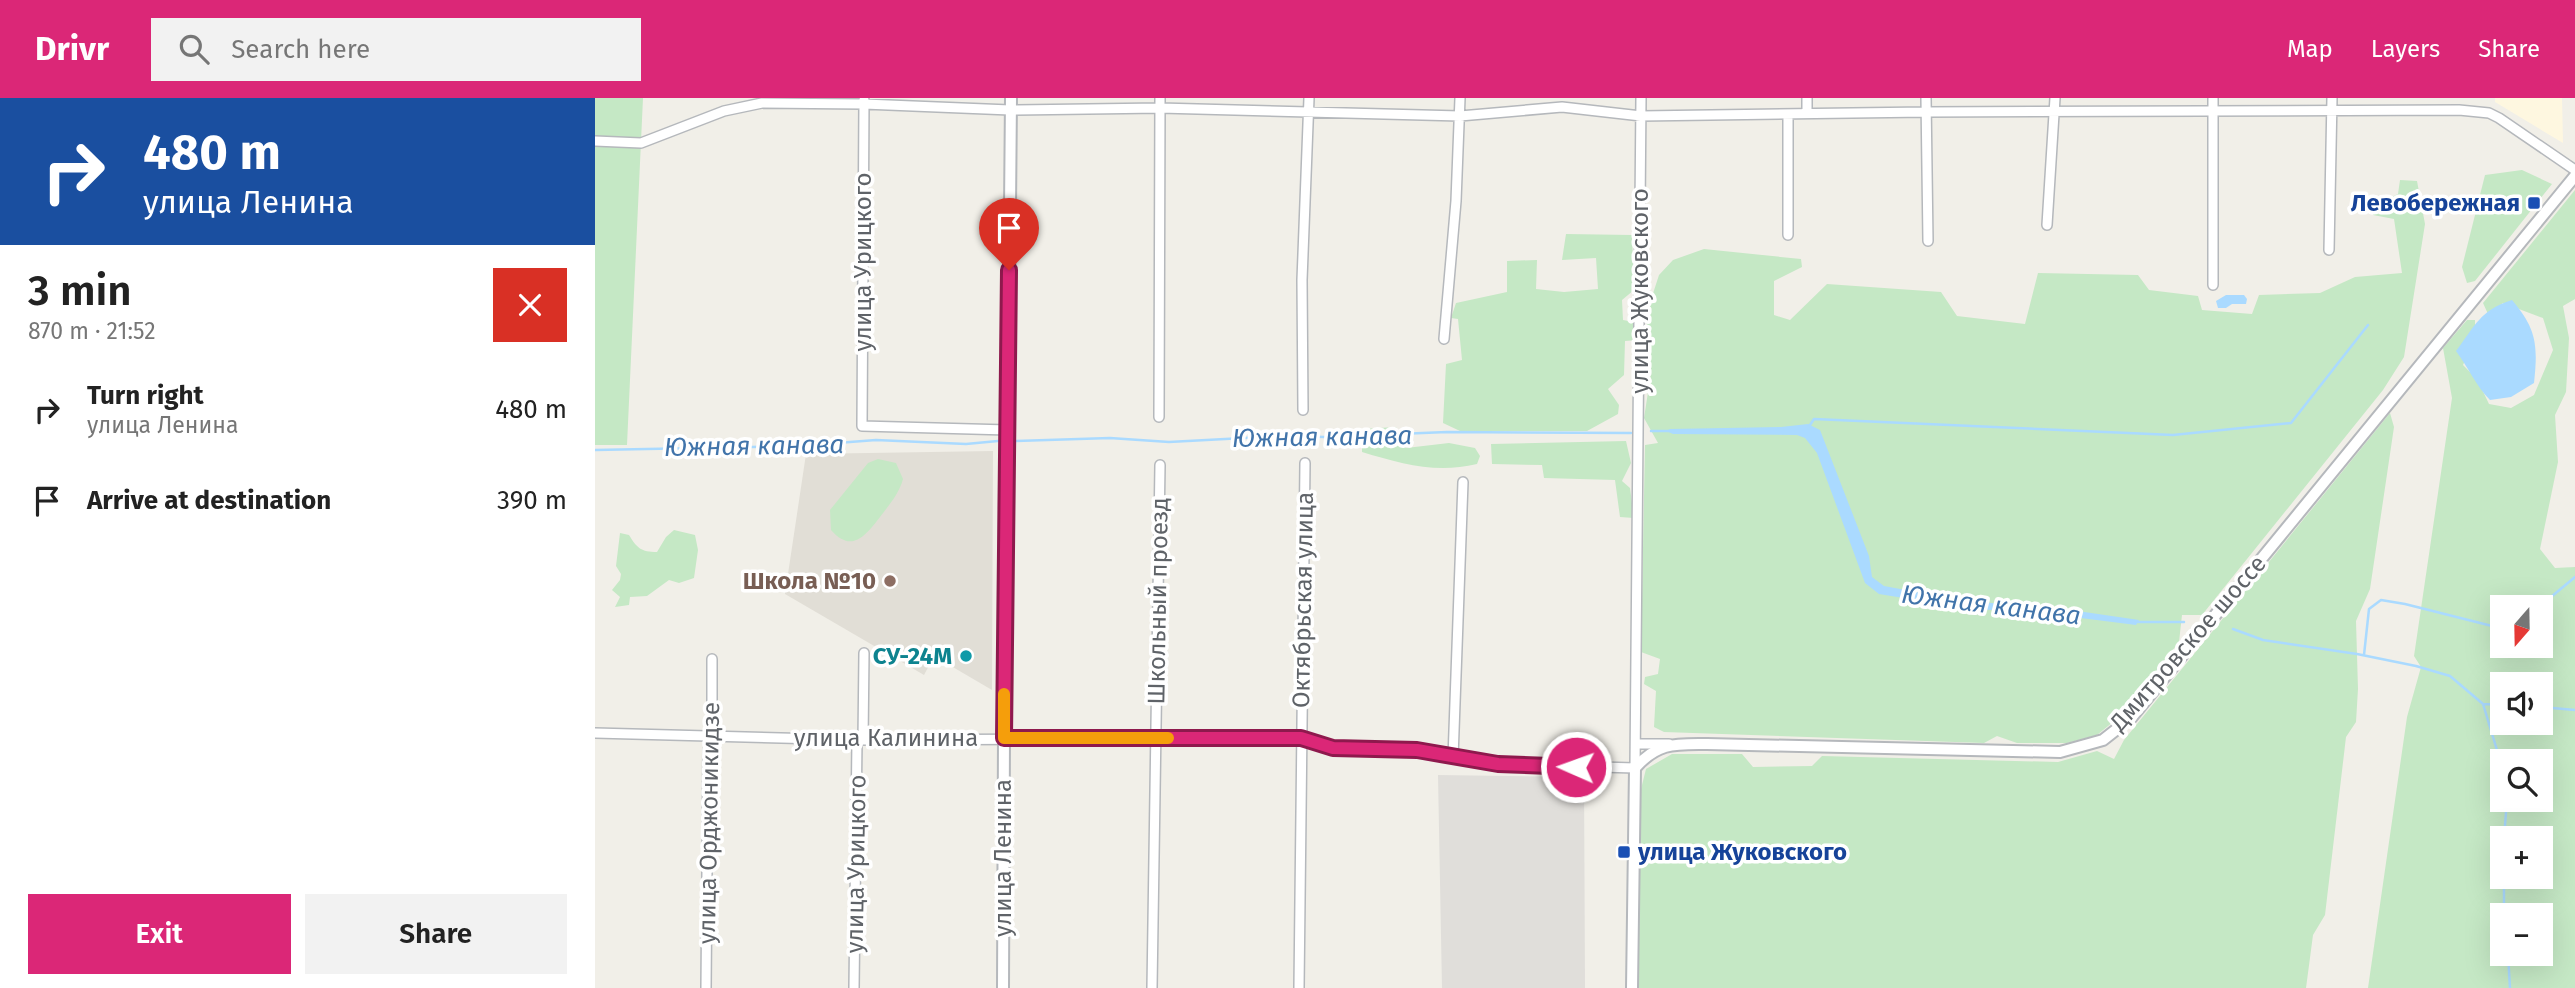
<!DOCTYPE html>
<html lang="en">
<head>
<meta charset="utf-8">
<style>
	:root { --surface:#fff; --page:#f2f2f2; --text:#222; --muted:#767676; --accent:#db2777 }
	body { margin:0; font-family:"Fira Sans",sans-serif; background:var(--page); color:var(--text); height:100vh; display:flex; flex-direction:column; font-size:26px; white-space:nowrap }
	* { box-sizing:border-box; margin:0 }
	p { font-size:23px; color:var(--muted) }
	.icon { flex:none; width:38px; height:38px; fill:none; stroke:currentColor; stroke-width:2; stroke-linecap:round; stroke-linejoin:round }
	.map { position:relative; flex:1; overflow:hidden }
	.panel { display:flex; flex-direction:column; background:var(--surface); width:595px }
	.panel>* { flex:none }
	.top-card { background:#1a4fa0; color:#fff; overflow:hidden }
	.needle { width:46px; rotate:200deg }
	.buttons { position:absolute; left:1895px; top:497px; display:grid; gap:14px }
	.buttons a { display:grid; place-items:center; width:63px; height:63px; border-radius:0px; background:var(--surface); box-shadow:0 7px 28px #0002; font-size:35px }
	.pin { position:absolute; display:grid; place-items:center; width:60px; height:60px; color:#fff; margin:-72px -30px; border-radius:50% 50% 50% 0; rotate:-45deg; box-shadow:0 0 7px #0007 }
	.pin .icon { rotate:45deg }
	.me { position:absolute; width:77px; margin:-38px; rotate:272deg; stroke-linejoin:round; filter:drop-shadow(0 0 5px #0008) }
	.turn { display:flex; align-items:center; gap:24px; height:147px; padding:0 28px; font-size:32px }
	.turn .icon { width:91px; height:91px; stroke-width:2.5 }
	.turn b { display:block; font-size:49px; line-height:60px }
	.round { display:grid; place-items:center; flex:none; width:74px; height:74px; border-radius:0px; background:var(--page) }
	.overview { display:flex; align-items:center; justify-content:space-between; height:119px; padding:0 28px }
	h1 { font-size:42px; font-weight:600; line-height:52px }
	.primary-button { display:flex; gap:14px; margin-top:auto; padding:14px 28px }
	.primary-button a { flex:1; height:80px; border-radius:0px; background:var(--accent); color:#fff; font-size:28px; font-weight:600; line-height:80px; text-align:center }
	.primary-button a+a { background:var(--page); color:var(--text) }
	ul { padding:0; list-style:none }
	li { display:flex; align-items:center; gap:21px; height:91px; padding:0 28px }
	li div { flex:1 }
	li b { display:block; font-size:26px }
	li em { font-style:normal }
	header { display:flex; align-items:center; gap:42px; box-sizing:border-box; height:98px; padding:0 35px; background:var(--accent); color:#fff }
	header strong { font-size:33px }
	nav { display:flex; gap:38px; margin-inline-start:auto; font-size:24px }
	.search { width:490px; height:63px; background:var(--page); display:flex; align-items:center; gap:18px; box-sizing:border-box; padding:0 24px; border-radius:0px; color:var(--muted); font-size:26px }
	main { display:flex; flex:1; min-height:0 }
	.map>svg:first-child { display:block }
</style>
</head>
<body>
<header>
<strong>Drivr</strong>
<div class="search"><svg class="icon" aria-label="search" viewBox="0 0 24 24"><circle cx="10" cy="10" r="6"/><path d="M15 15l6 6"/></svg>Search here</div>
<nav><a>Map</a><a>Layers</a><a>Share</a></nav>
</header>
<main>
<section class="panel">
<div class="top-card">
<div class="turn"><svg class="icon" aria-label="right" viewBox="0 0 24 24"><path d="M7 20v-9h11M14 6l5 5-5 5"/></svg><div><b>480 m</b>улица Ленина</div></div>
</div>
<div class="overview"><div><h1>3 min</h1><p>870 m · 21:52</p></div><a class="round" style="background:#d93025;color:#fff"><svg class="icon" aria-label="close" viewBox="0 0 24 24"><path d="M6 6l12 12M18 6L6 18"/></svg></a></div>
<ul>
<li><svg class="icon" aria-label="right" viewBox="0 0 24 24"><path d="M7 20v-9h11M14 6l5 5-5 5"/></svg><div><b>Turn right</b><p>улица Ленина</p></div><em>480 m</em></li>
<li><svg class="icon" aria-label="arrive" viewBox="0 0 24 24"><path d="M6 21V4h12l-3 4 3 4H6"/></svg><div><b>Arrive at destination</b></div><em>390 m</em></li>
</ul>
<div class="primary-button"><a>Exit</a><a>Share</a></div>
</section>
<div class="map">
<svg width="1980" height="890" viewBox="0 0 1980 890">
	<rect width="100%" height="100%" fill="#f1efe8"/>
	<path fill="#fef7e0" d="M1900 0H1967L1968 45 1900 4Z"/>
	<path fill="#e0deda" d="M843 677 989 679 990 890H847Z"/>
	<path fill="#e1ded6" d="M398 353 397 592 339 558 329 577 190 496 211 356Z"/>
	<path fill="#c5e8c5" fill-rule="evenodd" d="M0 0H48L32 347H0Z
		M1927 72 1957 86 1880 183 1872 185 1867 169 1890 77Z
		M1805 82 1822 83 1830 126 1809 259 1788 292 1607 517H1587L1584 544 1529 615 1502 637 1472 645H1422L1402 638 1389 645 1069 634 1059 629 1061 593 1049 586 1050 579 1063 576 1065 561 1046 554 1050 347 1063 345 1049 320 1056 275 1051 217 1064 177 1078 162 1109 151 1206 161 1207 169 1179 183V217L1195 222 1232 186 1346 194 1362 218 1430 226 1443 175 1543 177 1554 192 1603 198 1607 212 1657 216 1664 197 1725 195 1760 179 1807 175 1799 121 1778 117 1777 109 1803 96Z
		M1980 92V201L1968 208 1974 240 1971 294 1960 317 1963 364 1945 451 1960 470 1980 469V890H1773L1812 619 1826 569 1819 558 1857 300 1848 250 1872 222H1880V241L1868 267 1882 281 1894 306 1916 310 1939 297 1958 252 1948 220 1908 205 1893 216 1888 205ZM1908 509H1946V548H1908ZM1908 586H1946V625H1908ZM1908 663H1946V702H1908ZM1908 740H1946V779H1908ZM1908 817H1946V856H1908Z
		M971 136 1037 137 1039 192 1027 202 1028 222 1044 225 1043 242 1030 243 1029 277 1013 291 1024 307 1023 316 992 333H865L848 325 851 266 867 262 863 221 856 220 861 205 912 194V163L942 162 941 191 969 194 1003 191 1001 160 967 162Z
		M1795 315 1799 329 1775 491 1761 523 1763 591 1761 624 1751 639 1730 817 1718 837 1711 890H1042L1046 691 1051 671 1077 656H1147L1158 669 1217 668 1227 658 1463 664 1502 653 1519 661 1529 642Z
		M801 329 811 350 854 345 880 350 885 358 882 366C841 376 807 366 767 354V331Z
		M1031 343 1036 365 1027 383 1035 390 1039 420 1025 419 1020 382 949 380 947 367 897 366 896 346Z
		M283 361 301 365 308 381C304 396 294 407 285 419 271 437 257 456 236 432L235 412 273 365Z
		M79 432 100 437 103 452 99 480 84 485 74 482 52 498 35 499 34 507 20 509 25 499 17 492 25 482 26 476 21 468 25 435 34 437C42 450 46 454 62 454L71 439Z"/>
	<path fill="#aadaff" d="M1631 197H1649L1652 201 1651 206H1637L1631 210H1623L1621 203Z
		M1917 202C1942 231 1943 248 1939 285L1916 299 1895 302C1881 288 1873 269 1861 253 1880 228 1885 212 1917 202Z
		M1213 326 1225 332 1274 458 1277 479 1289 488 1370 503 1462 510 1544 522 1541 527 1462 517 1370 510 1284 496 1270 485 1222 355 1210 340 1202 337 1078 336 1071 333 1075 331 1186 329Z"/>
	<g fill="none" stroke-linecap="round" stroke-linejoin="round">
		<path stroke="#aadaff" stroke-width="2.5" d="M1213 330 1219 321 1578 337 1696 325 1773 227
			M1056 333H1074
			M419 343 515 340 574 344 684 338 730 339 852 334 1036 335
			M0 352 203 348 281 342 371 346 403 343
			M1944 509 1980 479
			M1540 524H1589
			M1638 531 1668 542 1762 556 1821 568 1855 578 1888 606 1908 672
			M1769 557 1774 511 1786 502 1810 506 1897 528 1908 535
			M1888 606 1908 607
			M1946 609 1980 612
			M1909 740 1912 702
			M1909 779V817
			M1913 856 1915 890"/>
		<g stroke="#b5b8bc" stroke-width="12">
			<path id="minor" d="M1331 0 1333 143
				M1618 0V187
				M269 2 267 328 413 332
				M1212 15V0
				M0 43 46 45 129 13 167 5 269 6 415 12 565 10 865 18 967 9 1046 18 1331 14 1864 12 1894 15 1904 20 1980 72
				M1452 127 1460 0
				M1193 137V17
				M1734 152 1737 0
				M849 241 861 103 865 0
				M708 312 707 182 714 0
				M564 319 565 0
				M0 635 262 642 706 640 738 650 822 652 903 666 1040 670 1046 0
				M268 642 269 555
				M1041 646H1074
				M858 660 868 384
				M111 890 113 653 117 638V561
				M259 890 262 642
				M557 890 565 367
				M704 890 710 365"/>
		</g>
		<g stroke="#b5b8bc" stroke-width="14">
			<path id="tertiary" d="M408 890 410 384 413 332 416 0
				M1037 890 1040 670C1063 644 1080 646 1112 646L1465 654 1508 642 1536 620 1980 78"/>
		</g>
		<use href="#minor" stroke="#fff" stroke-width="9"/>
		<use href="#tertiary" stroke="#fff" stroke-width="10"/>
	</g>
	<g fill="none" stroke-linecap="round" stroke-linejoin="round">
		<g stroke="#8e194d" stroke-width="18">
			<path id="route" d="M414 172 409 640H706L738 650 822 652 903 666 981 669"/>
		</g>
		<use href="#route" stroke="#db2777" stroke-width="12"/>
		<path stroke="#f59e0b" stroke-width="12" d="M409 596V640H573"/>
	</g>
	<g fill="#1a4fb4" stroke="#fff" stroke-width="2.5">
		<rect x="1932" y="98" width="14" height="14" rx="3.5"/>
		<rect x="1022" y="747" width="14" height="14" rx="3.5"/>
	</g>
	<circle fill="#8d6e63" stroke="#fff" stroke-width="2.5" cx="295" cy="483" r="7"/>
	<circle fill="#0f9aa8" stroke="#fff" stroke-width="2.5" cx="371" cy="558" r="7"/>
	<g text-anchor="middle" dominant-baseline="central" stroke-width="7" stroke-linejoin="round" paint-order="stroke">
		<g font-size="24" font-weight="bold" fill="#164399" stroke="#fff" text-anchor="end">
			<text x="1925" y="105">Левобережная</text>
			<text x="1043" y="754" text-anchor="start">улица Жуковского</text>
		</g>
		<g font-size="24" fill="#5f6368" stroke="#fff">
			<text transform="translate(268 164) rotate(-90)">улица Урицкого</text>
			<text transform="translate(1045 193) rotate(-90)">улица Жуковского</text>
			<text transform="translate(708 502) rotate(-89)">Октябрьская улица</text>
			<text transform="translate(563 503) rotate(-89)">Школьный проезд</text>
			<text transform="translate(1593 545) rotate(-49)">Дмитровское шоссе</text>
			<text x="291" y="640">улица Калинина</text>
			<text transform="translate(114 725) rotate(-89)">улица Орджоникидзе</text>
			<text transform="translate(408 760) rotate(-90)">улица Ленина</text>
			<text transform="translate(261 766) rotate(-89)">улица Урицкого</text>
		</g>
		<g font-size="24" font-weight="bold" fill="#785e54" stroke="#fff" text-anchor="end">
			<text x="281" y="483">Школа №10</text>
		</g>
		<g font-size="24" font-weight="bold" fill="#0d838f" stroke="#fff" text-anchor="end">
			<text x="357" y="558">СУ-24М</text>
		</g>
		<g font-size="26" font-style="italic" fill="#4174aa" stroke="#fff">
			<text transform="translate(727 339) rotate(-1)">Южная канава</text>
			<text transform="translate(159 348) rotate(-1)">Южная канава</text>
			<text transform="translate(1396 507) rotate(7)">Южная канава</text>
		</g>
	</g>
</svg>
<div class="buttons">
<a><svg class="needle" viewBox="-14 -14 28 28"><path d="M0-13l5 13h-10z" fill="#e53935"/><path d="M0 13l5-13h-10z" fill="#767676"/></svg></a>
<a><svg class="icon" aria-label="sound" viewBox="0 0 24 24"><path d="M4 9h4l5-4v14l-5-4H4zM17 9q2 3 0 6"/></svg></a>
<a><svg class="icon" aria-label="search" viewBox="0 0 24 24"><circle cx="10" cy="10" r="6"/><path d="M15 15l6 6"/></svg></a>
<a>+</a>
<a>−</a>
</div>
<div class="pin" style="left:414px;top:172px;background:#d93025"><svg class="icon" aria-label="arrive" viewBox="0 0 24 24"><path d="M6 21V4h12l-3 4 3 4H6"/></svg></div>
<svg class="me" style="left:981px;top:669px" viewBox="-20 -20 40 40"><circle r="17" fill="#db2777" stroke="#fff" stroke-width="3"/><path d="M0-11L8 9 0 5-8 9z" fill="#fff"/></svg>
</div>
</main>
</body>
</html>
